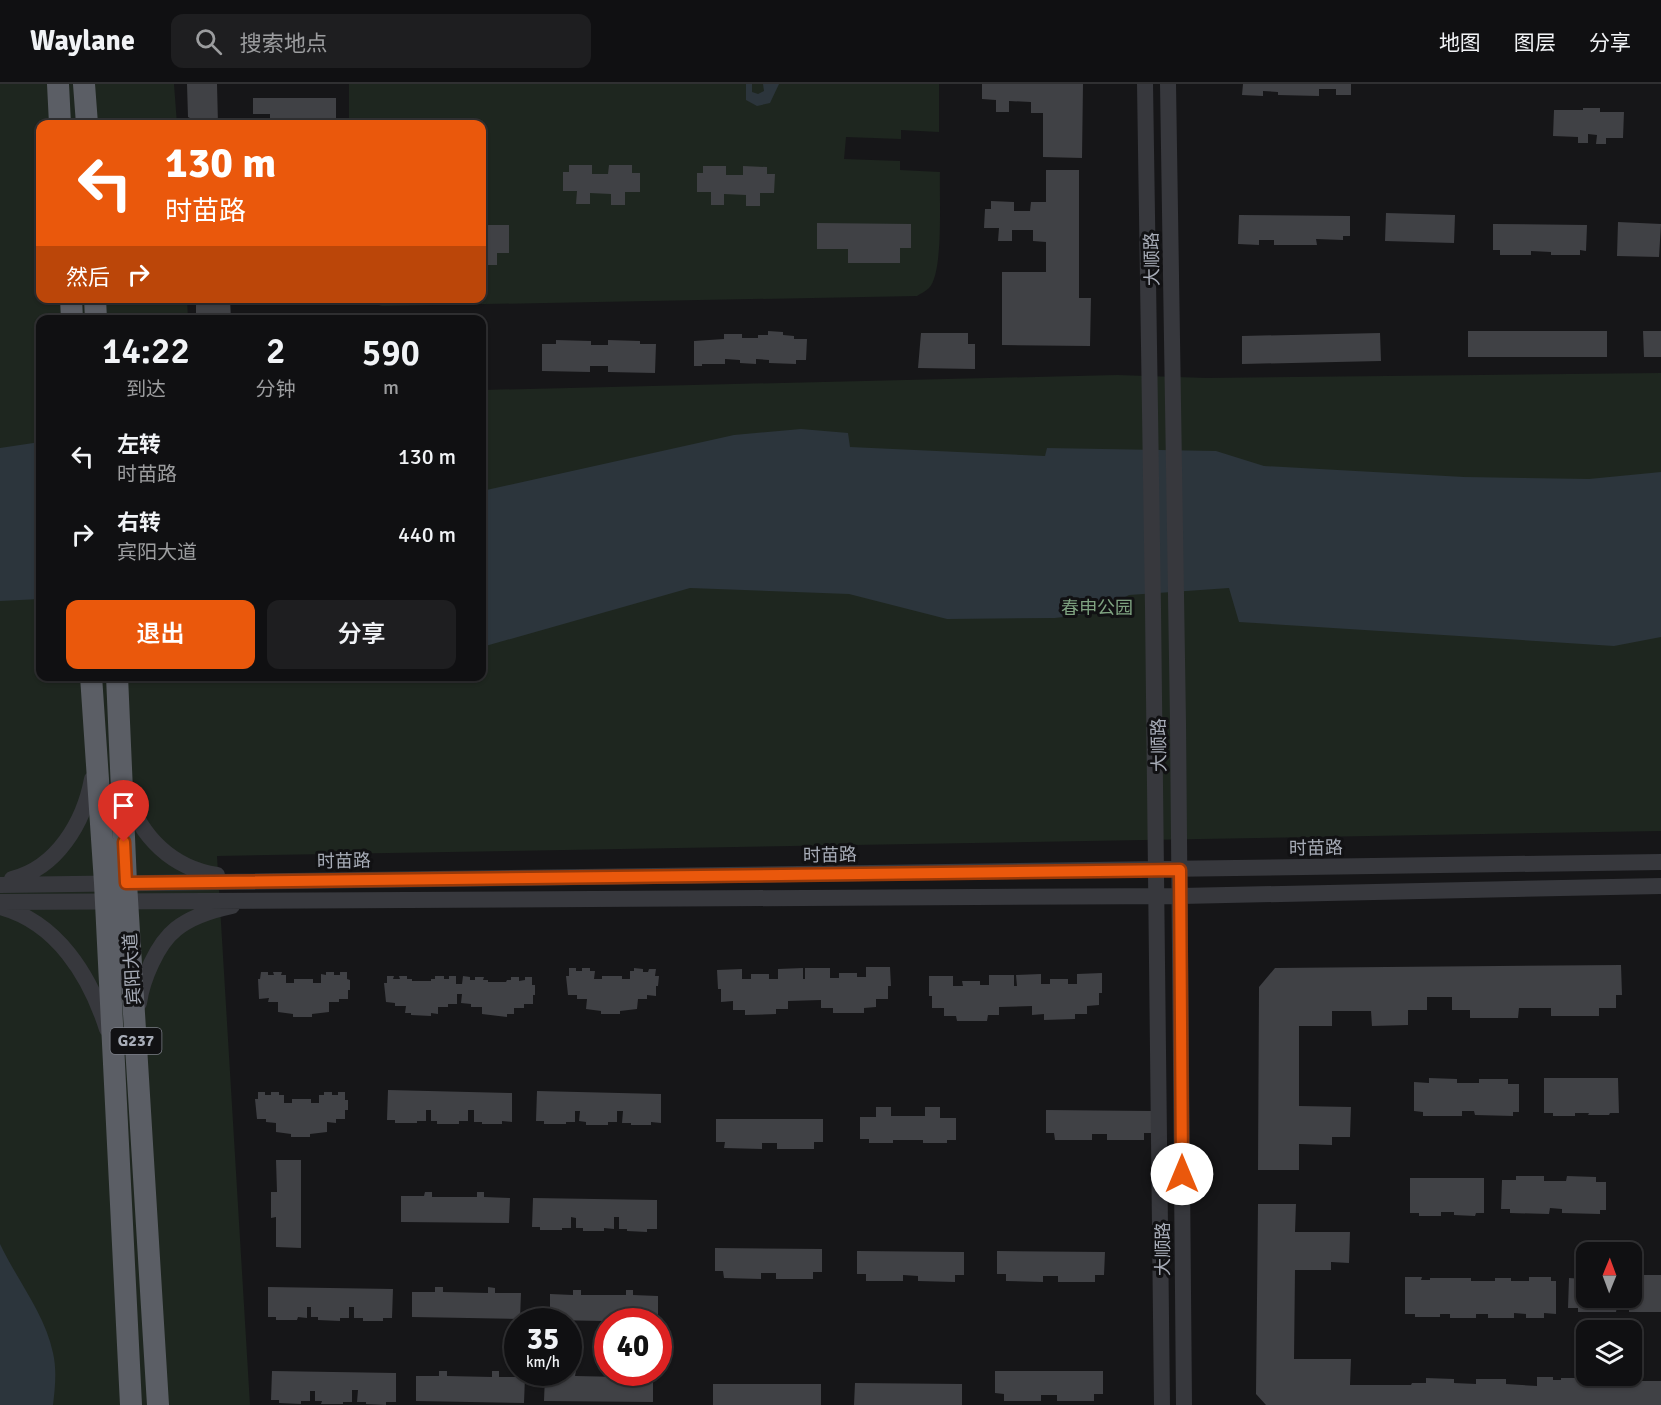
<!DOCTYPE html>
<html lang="zh">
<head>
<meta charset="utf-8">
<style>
	:root { --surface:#101012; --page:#1e1e20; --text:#f1f3f6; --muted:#9c9d9f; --line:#303032; --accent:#ea580c }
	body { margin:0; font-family:Signika,"Noto Sans SC",sans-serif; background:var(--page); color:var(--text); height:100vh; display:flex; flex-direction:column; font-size:22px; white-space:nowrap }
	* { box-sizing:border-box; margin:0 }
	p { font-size:20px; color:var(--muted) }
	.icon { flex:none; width:33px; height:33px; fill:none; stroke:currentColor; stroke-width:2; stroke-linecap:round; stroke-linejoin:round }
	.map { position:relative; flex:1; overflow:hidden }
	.drawer { position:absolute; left:36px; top:231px; width:450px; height:366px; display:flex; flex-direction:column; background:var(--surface); border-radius:12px; box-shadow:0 2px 4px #0004,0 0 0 2px var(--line) }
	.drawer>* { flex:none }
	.top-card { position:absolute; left:36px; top:36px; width:450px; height:183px; border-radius:12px; box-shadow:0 2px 4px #0004,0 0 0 2px var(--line); background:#ea580c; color:#fff; overflow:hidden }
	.needle { width:39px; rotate:1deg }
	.tools { position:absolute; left:1576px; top:1158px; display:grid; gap:12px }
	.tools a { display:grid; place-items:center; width:66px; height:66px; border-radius:12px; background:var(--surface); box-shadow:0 2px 4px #0004,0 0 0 2px var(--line); font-size:30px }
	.speed { position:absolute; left:504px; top:1224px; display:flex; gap:12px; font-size:30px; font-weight:700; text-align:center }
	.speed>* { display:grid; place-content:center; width:78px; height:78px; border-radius:50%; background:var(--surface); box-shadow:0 2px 4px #0004,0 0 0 2px var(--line); line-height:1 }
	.speed small { font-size:15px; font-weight:400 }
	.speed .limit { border:9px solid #d22; background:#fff; color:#111 }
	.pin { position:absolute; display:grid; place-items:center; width:51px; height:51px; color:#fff; margin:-62px -26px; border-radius:50% 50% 50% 0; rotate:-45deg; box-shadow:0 0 6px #0007 }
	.pin .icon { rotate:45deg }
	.me { position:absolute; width:66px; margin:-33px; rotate:0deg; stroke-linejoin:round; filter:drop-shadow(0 0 4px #0008) }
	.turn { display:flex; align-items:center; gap:21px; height:126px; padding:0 30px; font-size:27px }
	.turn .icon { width:78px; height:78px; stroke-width:2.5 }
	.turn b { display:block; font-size:42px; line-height:51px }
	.then { display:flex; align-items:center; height:57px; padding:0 30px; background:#0003; gap:12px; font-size:22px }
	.eta { display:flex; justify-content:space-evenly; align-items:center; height:102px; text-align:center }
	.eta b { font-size:36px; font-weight:600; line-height:42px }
	.action { display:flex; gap:12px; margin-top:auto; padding:12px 30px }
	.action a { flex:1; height:69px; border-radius:12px; background:var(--accent); color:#fff; font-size:24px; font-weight:600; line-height:69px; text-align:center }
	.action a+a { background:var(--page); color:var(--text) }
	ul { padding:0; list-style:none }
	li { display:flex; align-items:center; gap:18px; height:78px; padding:0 30px }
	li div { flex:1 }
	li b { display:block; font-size:22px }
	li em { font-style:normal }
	header { display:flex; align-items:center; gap:36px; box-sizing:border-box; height:84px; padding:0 30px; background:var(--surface); border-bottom:2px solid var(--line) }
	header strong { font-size:28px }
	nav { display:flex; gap:33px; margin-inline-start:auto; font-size:21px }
	.search { width:420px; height:54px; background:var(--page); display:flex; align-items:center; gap:15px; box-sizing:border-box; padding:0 21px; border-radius:12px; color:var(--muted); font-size:22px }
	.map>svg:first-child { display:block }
</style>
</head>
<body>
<header>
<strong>Waylane</strong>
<div class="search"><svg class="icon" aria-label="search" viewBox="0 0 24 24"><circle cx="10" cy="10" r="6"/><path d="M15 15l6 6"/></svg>搜索地点</div>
<nav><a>地图</a><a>图层</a><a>分享</a></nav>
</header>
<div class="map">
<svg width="1661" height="1321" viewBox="0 0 1661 1321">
	<rect width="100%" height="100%" fill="#161618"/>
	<path fill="#1e261f" d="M0 0H174L177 40H40V214L187 215 188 235 40 236V592H482V306L1117 291 1207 294 1661 289V747L217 772 250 1321H0Z
		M349 0H939V48L901 46V55L846 53 844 75 900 77V86L940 88C939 112 944 189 929 204 926 207 920 210 917 212L382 222 361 215 482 214V40H349Z"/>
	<path fill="#2c353c" d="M746 0H752V8L758 10 764 7 763 0H779L770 19 757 22 746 16Z
		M801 345 848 349 850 363 1045 372 1047 364 1216 367 1264 382 1464 393 1589 395 1661 388V553L1614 562 1239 538 1229 504 1129 511 1095 529 1055 534 947 535 849 510 690 504 482 563V407L734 351Z
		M40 358V515L0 517V364Z
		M0 1160C17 1196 45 1230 53 1269 57 1286 55 1304 53 1321H0Z"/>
	<path fill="#404145" d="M187 0H217L218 40H201L188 33Z
		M982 0H1083L1082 74 1043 73V29H1031V18L1009 17V28H996V16L982 15Z
		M1243 0H1351V11H1336V5H1319V12L1278 11V8L1263 7V12L1242 11Z
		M253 14H336V35H319V40H270V30H253Z
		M1583 24H1600V28H1624L1623 54H1606V60H1596L1597 51 1588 50V59H1578V53L1553 52 1554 26H1583Z
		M569 81H592V90H608L609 81H632V89H640V108H625V121H611V110L590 109V120H576L577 107H563V88H569Z
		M703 82H726V91H743V82L767 83V90H775L774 109H760V122H746V111L724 110V121H711V108H697V89H703Z
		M1046 86H1079V214H1091L1090 262 1002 261V188H1046V158L1033 157V146H1012V157H998L999 144H984L985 125H991V117L1014 118V127H1030L1031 118H1046Z
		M1386 129 1455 131 1454 159 1385 157Z
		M1239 131 1350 132V152H1343V156L1316 155 1317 161H1274V156H1259V161L1238 160Z
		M1618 138 1661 140 1659 173 1617 172Z
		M817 139 911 140V164H900V179H848V165H817Z
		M1493 140 1587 141 1586 167 1580 166V171H1551V168L1531 167V171H1500V166H1493Z
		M482 141H509V169H497V181H482Z
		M196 214H230L231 236H196Z
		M768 247 783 248V251L794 252V255H807L806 276H796V280L769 279V276L756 275V280L740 279V276L725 275V280H702V282H694V257L724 255V250H742V254H758V251H768Z
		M1468 247H1607V273H1468Z
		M1643 247H1661V273H1644Z
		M921 249H968V260H975V285L918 284Z
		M1380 249 1381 277 1242 280V252Z
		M556 256 591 257V261H608V256L640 257V260H656L655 289 608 288V282H590V288L542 287V260H556Z
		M1621 881 1622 911H1616V924H1599V932H1551V924H1519L1518 934H1470V926H1452V913H1427V926H1408V941L1372 942 1371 927H1332V942H1299V1022L1351 1023 1350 1053H1332V1061L1299 1060V1086H1258L1259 903 1275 884Z
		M866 883H890L891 902H888V915H876V923L864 924V929H833V924H821V916L788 917V925H776V930L745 931V926H733V917L721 918V905H718L717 886 742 885V895H751V890H769V895H778V885L803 884V895H805V884H830V894H839V889H857V893H866Z
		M569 884H576V887H582V884H590V887H595L594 895H602V892H622V895H630V887H634V884L643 885V888H648L649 885H656L655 892H659L658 902H656V912L647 911V915H638L637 925 620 927V930H601V927L586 925 587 915H577V911H568L566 892H569Z
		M261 888H268V891H274L273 888H282L281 891H286V899H294V895H313V899H321V890L326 891V888H334V891H340V888H347V895L350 896V906H348V915H339V918H329V928L312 930V933H293V930L278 928V918H268L269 914 259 915 258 895H260Z
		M1102 889V909H1099V921L1087 922V930H1075V935L1044 936V930L1032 931V922L999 923V931H988L987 937H957L956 932H944V924H932V912H929V892H953V902H963L962 897H980V901H989V891H1014V902H1017L1016 891 1041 890V900H1050V895H1068V900H1077V890Z
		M387 892H394L393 895H400L399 892H407V895H412V897H431V895H435V892H444V895H449V892H456V900H462L463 892 470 893V896H475V893H484L483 896H488V898H506L507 896H511V893H519V897L525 896V893H532V901H535V911H533V920H524V924H514V930H507V933L482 930V923H471V920L461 919 462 910H457V920H448V923H438V930L431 929V932L411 931V929H405L406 922H395V919L386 918 384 899H387Z
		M1429 994 1457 995V999H1479V995H1508V1000H1519V1028H1513V1032L1475 1031 1474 1027H1462V1032H1423V1028L1414 1027V998L1429 999Z
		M1544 994H1618L1619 1029H1610L1609 1031H1588L1589 1029H1575V1032H1553V1029H1544Z
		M388 1006 512 1009V1038L502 1037V1040H482V1038H474V1026H468V1037H459V1040H437V1037H431V1026H426V1037H417V1039H395V1036H387Z
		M537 1007 661 1010V1039L651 1038V1041H631V1039H622L623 1027H617V1038H608V1041H586V1038L579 1037 580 1027H575V1038H566V1040H544V1037H536Z
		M258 1008H265V1011H271V1008H279V1011H284V1019H292V1015H311V1019H319V1011H324V1008H332V1011H338V1008H345V1016H348V1026H345V1035H336V1039L327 1038V1048L310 1050V1053H291V1050L276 1048V1039L266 1038V1035H257L255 1015H258Z
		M876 1023H891V1032H925V1023H940V1034H956V1056H947V1059H923V1056H893V1059H869V1055H860V1033H876Z
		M1046 1026 1153 1027V1049H1144V1056H1107V1050H1092V1056H1055L1054 1049H1046Z
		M716 1035H823V1058H814V1065H777V1059H762V1065L724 1064 725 1058H716Z
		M276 1076H301V1164L276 1163V1133L271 1134V1108H277Z
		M1516 1092H1544V1097H1566L1567 1092 1596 1093V1098H1606V1126H1600V1130L1562 1129V1125L1550 1124 1549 1130 1510 1129V1125H1501L1502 1096H1516Z
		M1410 1094H1484V1129H1476L1475 1132 1454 1131V1128H1441V1132H1419V1129H1410Z
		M425 1108H432V1113H477V1108H484V1113L510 1114 509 1139 401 1138V1112H424Z
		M533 1114 657 1116V1145H647V1148L627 1147V1145H619V1133H614V1145L604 1144V1147H583V1144H576V1134L571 1133V1144H562V1146H540V1143H532Z
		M1258 1120H1296L1295 1148H1350L1349 1179 1331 1178V1186H1295L1294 1275H1351L1350 1301H1411L1412 1299H1426V1294L1454 1295V1299L1476 1300V1295H1506V1300L1537 1302V1293H1553V1296H1561V1294H1602V1297H1626V1294H1642V1297H1661V1321H1266L1256 1310Z
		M715 1164 822 1165V1188H813V1195H776V1189H761V1195L724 1194 723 1187H715Z
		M857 1167 964 1168V1191H955V1198L918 1197V1192L903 1191V1197H866V1190H857Z
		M997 1167 1105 1168 1104 1191H1095V1198H1058V1192H1043V1198L1006 1197V1190H997Z
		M1583 1190H1587V1214H1632L1633 1191H1661V1228H1629V1223H1617L1616 1228H1578V1224H1568L1569 1194 1583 1195Z
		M1405 1193H1422L1421 1196H1430V1194H1471V1197H1495V1194H1511V1197H1529V1193H1551V1197H1556V1230L1544 1229V1234H1526V1230L1514 1229V1234H1488V1230H1476V1234H1450V1230H1440V1233H1415V1230H1405Z
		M268 1203 393 1205 392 1234H383V1237H363V1234H354V1223H349V1234H340V1237L318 1236V1233H311V1223H307V1234L298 1233 297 1236H276V1233H268Z
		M435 1203H443V1208L488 1209V1203L495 1204V1209H521L520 1235 412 1233V1208H435Z
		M573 1206H581V1211H626V1206H633V1211L658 1212V1238L550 1236V1210L573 1211Z
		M272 1287 396 1289V1318H386V1321L366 1320V1318H357L358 1306H352V1318H343V1320H321L322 1317H315V1307H310V1317H301V1320L279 1319V1316H271Z
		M439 1287H447V1292L492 1293V1287H499V1293H525L524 1319 416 1317V1292H439Z
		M568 1287H576L575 1292 621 1293V1288H627V1292L653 1293V1318L544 1317 545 1291 568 1292Z
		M995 1287H1103V1310H1094V1317H1057V1311H1041V1317H1004V1310L995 1309Z
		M855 1299 962 1300V1321H854Z
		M713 1300H821V1321H713Z"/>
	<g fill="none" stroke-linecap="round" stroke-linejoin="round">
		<path stroke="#37383d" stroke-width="16" d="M1145 0 1153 524 1162 1321
			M1168 0C1177 440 1181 881 1184 1321
			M127 711C141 753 172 784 217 791
			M12 795C57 784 84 738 92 695
			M0 801 1661 778
			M0 818 1181 812 1661 802
			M0 823C57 838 90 892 107 945
			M139 919C142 896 157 860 176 845 191 833 213 826 232 822"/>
		<path stroke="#5b5e65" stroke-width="22" d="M58 0 60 40
			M84 0 87 40
			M71 214 72 236
			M95 214 96 236
			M91 592 105 799 131 1321
			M117 592 126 799 158 1321"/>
	</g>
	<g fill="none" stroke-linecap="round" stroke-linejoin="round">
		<g stroke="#983908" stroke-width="15">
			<path id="route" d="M124 758 126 799 1180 786 1182 1090"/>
		</g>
		<use href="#route" stroke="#ea580c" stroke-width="10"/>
	</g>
	<g text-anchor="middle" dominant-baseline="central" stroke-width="6" stroke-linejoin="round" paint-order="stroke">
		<rect fill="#111113" stroke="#7b7e86" stroke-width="1.5" x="110.5" y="944" width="51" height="26" rx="4.5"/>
		<g font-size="16" font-weight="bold" fill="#a8adb8">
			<text x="136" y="957">G237</text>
		</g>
		<g font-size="18" fill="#a8adb8" stroke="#111113">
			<text transform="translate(1152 175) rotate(-91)">大顺路</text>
			<text transform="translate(1159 661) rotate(-91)">大顺路</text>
			<text transform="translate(1316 764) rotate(-1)">时苗路</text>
			<text transform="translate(830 771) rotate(-1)">时苗路</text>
			<text transform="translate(344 777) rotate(-1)">时苗路</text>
			<text transform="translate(132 885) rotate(-93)">宾阳大道</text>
			<text transform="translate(1163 1165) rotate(-90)">大顺路</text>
		</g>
		<g font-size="18" fill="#7fa381" stroke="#111113">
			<text x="1097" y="524">春申公园</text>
		</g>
	</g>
</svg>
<div class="tools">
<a><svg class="needle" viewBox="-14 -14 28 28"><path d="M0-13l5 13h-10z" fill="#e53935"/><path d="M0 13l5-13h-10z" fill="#9c9d9f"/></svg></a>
<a><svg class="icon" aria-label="layers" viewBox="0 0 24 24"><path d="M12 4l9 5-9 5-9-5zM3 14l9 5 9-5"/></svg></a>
</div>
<div class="speed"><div>35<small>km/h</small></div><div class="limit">40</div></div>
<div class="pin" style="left:124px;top:758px;background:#d93025"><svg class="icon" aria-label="arrive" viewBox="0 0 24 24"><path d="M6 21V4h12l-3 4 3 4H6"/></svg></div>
<svg class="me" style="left:1182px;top:1090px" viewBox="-20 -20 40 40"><circle r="19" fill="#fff"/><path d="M0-13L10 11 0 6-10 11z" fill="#ea580c"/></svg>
<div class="top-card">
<div class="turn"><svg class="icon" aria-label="left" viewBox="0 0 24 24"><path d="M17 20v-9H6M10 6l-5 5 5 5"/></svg><div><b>130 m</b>时苗路</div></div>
<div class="then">然后<svg class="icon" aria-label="right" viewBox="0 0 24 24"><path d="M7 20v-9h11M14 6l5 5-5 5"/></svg></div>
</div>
<section class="drawer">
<div class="eta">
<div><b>14:22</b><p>到达</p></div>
<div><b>2</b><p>分钟</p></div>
<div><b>590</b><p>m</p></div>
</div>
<ul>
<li><svg class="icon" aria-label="left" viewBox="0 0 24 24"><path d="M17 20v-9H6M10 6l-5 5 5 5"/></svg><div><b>左转</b><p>时苗路</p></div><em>130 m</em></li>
<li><svg class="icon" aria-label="right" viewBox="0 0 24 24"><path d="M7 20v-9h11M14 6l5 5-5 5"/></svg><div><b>右转</b><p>宾阳大道</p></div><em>440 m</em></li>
</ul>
<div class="action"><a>退出</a><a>分享</a></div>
</section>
</div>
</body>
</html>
